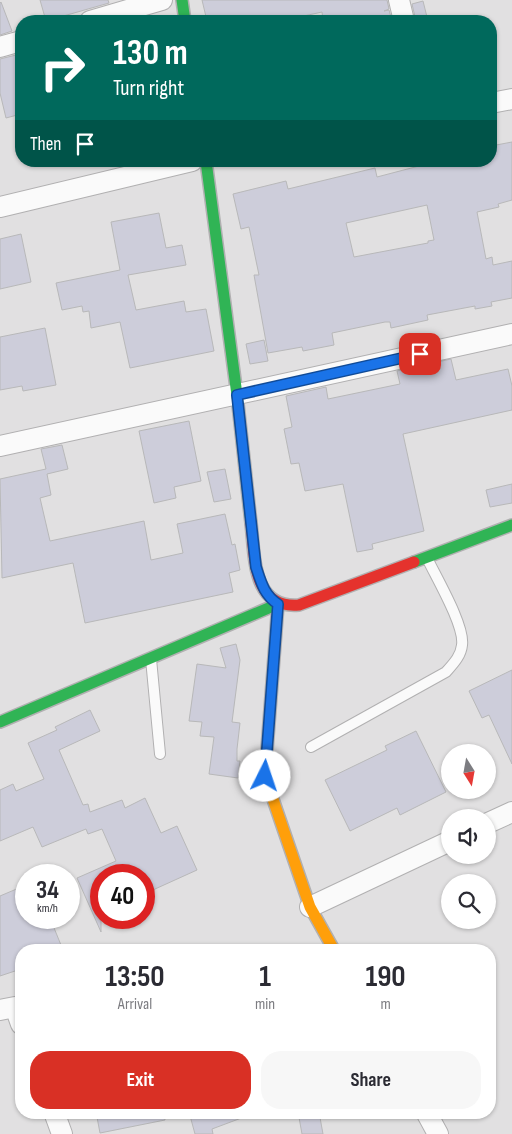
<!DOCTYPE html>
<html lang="en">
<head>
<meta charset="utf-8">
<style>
	:root { --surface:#fff; --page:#f7f7f7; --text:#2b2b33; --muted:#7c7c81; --accent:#d93025 }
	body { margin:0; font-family:"Sofia Sans Condensed",sans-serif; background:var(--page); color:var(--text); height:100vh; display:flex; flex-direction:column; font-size:19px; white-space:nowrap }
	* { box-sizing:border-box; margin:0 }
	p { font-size:16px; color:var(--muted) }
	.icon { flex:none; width:28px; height:28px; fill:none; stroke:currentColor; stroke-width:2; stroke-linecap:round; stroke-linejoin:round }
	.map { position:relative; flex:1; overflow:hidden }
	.drawer { position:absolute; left:15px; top:944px; width:481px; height:175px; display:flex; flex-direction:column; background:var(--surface); border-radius:20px; box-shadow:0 1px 4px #0004 }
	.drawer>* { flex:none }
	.banner { position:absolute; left:15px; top:15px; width:482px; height:152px; border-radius:20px; box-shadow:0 1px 4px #0004; background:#00695c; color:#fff; overflow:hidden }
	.needle { width:32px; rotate:169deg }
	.controls { position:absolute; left:441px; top:744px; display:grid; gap:10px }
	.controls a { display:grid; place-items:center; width:55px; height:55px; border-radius:50%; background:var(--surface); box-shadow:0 1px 4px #0004; font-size:25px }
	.speed { position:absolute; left:15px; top:864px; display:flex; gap:10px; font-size:25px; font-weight:700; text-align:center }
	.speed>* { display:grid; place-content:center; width:65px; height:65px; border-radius:50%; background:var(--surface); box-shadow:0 1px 4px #0004; line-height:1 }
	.speed small { font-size:12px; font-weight:400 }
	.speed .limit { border:8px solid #d22; background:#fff; color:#111 }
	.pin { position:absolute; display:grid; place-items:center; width:42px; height:42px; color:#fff; margin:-21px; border-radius:10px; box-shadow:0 2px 8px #0006 }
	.me { position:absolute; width:55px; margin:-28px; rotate:4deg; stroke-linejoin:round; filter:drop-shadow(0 0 4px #0008) }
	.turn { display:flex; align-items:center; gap:18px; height:105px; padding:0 15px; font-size:22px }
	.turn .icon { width:65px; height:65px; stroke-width:2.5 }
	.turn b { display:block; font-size:35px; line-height:42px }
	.then { display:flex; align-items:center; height:48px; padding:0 15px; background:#0003; gap:10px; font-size:19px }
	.eta { display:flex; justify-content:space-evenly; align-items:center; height:85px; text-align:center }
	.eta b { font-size:30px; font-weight:700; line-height:35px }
	.cta { display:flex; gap:10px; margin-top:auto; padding:10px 15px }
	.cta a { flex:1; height:58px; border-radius:20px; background:var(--accent); color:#fff; font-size:20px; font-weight:700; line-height:58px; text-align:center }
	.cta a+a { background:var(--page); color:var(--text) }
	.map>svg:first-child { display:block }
</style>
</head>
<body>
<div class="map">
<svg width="512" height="1134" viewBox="0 0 512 1134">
	<rect width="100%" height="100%" fill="#e1e0e1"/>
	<path fill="#cdcdda" stroke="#b8b8b9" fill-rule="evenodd" d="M40 0H108L109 3 46 21Z
		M202 0H387L389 9 384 11 389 10 392 21H358L357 16 323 20 322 12 281 21H207Z
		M423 1 428 21H416L412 4Z
		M1 2 12 31 0 35V3Z
		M20 54 21 114 6 118 0 93V59Z
		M512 142V200L498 204 499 207 477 212 486 259 492 257 493 265 512 261V298L491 302 492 306 475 309V306L427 315 428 320 391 328 390 322H385L332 333 334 345 303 351 302 347 268 353 254 275H259L249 227 241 229 233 194 286 181 288 189 375 168 377 177 438 161H491V146ZM427 205 434 240 428 241V243L354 257 346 223Z
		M159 213 166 248 182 245 186 265 128 275 136 310 184 301 186 312 206 309 214 351 130 368 120 322 91 328 89 311 83 312 82 306 62 310 56 283 120 270 111 222Z
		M21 234 31 282 0 289V239Z
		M45 328 56 385 23 391 22 386 0 390V337Z
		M264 340 268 361 250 364 246 344Z
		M451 359 456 380 508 369 512 386V410L403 434 424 531 372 544 373 549 357 552 343 484 305 491 299 463 291 464 284 429 292 427 286 396 326 387 328 399 400 384 397 371Z
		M189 421 201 481 174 487 176 498 154 503 139 431Z
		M62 445 68 469 47 474 51 495 40 498 50 541 144 521 151 560 183 553 177 524 225 514 232 545 235 544 240 570 229 573 233 592 85 623 73 563 2 578 0 479 46 469 41 449Z
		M225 469 231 499 214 502 207 472Z
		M512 484V503L490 507 486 490Z
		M236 644 240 660 232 722 240 723 237 749V761H240L238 778 209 774 214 737 200 736 202 722 189 721 197 664 226 668 220 648Z
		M512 670V764L489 715 482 718 469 691Z
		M90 710 100 731 59 750 83 805 88 804 90 812 122 800 125 808 145 798 161 833 177 826 197 870 144 894V875H101V932L77 878 116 861 102 829 88 834 86 829 42 847 33 827 0 841V790L13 784 16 791 44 779 28 743 57 730 55 727Z
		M416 731 446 792 400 815 397 808 350 831 325 780 387 750 385 746Z
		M26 885V918H50L63 950H21V969L0 976V896Z
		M96 1112H164L165 1120 100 1133Z
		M189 1112H252V1114L212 1129 213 1134H195Z
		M298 1112H319L323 1134H302Z"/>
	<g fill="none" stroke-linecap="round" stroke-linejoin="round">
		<g stroke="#b1b0b1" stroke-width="12">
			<path id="lane" d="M151 659 160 754
				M311 747 446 672C453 664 461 656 462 645 465 626 436 577 427 558"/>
		</g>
		<g stroke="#b1b0b1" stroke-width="22">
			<path id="street" d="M399 0 404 21
				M90 21 162 0
				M0 47 21 41
				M491 103 512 99
				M0 207 192 161
				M0 446 512 334
				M488 823 512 812
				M310 907 450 841
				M0 1010 15 1007 21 1024
				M54 1112 62 1134
				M426 1112 438 1134"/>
		</g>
		<g stroke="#b1b0b1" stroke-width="14">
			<path id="fast" d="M182 0 185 21
				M206 161 237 395 251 523
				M414 562 512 525
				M0 722 278 604"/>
		</g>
		<g stroke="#b1b0b1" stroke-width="14">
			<path id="slow" d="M278 604 265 776 310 907 334 950"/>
		</g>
		<g stroke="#b1b0b1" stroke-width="14">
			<path id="jam" d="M251 523C255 557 252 609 299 605L414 562"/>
		</g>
		<use href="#lane" stroke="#fafafa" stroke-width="10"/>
		<use href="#street" stroke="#fafafa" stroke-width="20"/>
		<use href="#fast" stroke="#30b455" stroke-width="11"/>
		<use href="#slow" stroke="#ff9f0a" stroke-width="11"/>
		<use href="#jam" stroke="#e5322d" stroke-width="11"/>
	</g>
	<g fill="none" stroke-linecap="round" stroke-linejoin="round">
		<g stroke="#114b97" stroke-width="12">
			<path id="route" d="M265 776 278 604C264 595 261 582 256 567L237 395 420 354"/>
		</g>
		<use href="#route" stroke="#1a73e8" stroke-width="9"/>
	</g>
</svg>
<div class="controls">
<a><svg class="needle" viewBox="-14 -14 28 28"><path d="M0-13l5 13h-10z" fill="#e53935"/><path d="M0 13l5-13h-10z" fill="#7c7c81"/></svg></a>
<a><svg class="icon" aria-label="sound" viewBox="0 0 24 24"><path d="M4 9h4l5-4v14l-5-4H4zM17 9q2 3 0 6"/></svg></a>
<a><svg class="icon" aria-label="search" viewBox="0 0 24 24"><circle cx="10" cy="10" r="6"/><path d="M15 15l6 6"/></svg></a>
</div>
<div class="speed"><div>34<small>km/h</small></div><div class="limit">40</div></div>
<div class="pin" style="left:420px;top:354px;background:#d93025"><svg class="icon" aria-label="arrive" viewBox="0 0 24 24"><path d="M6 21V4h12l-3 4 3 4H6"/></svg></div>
<svg class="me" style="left:265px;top:776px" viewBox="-20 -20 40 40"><circle r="19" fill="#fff"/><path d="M0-13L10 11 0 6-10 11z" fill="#1a73e8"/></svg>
<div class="banner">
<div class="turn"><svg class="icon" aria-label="right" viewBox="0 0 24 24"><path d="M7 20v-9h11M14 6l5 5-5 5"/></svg><div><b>130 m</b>Turn right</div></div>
<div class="then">Then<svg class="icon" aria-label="arrive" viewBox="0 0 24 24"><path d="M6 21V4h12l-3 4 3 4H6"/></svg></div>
</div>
<section class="drawer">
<div class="eta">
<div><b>13:50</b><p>Arrival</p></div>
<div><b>1</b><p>min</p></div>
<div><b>190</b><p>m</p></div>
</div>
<div class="cta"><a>Exit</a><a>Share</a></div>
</section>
</div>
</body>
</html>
